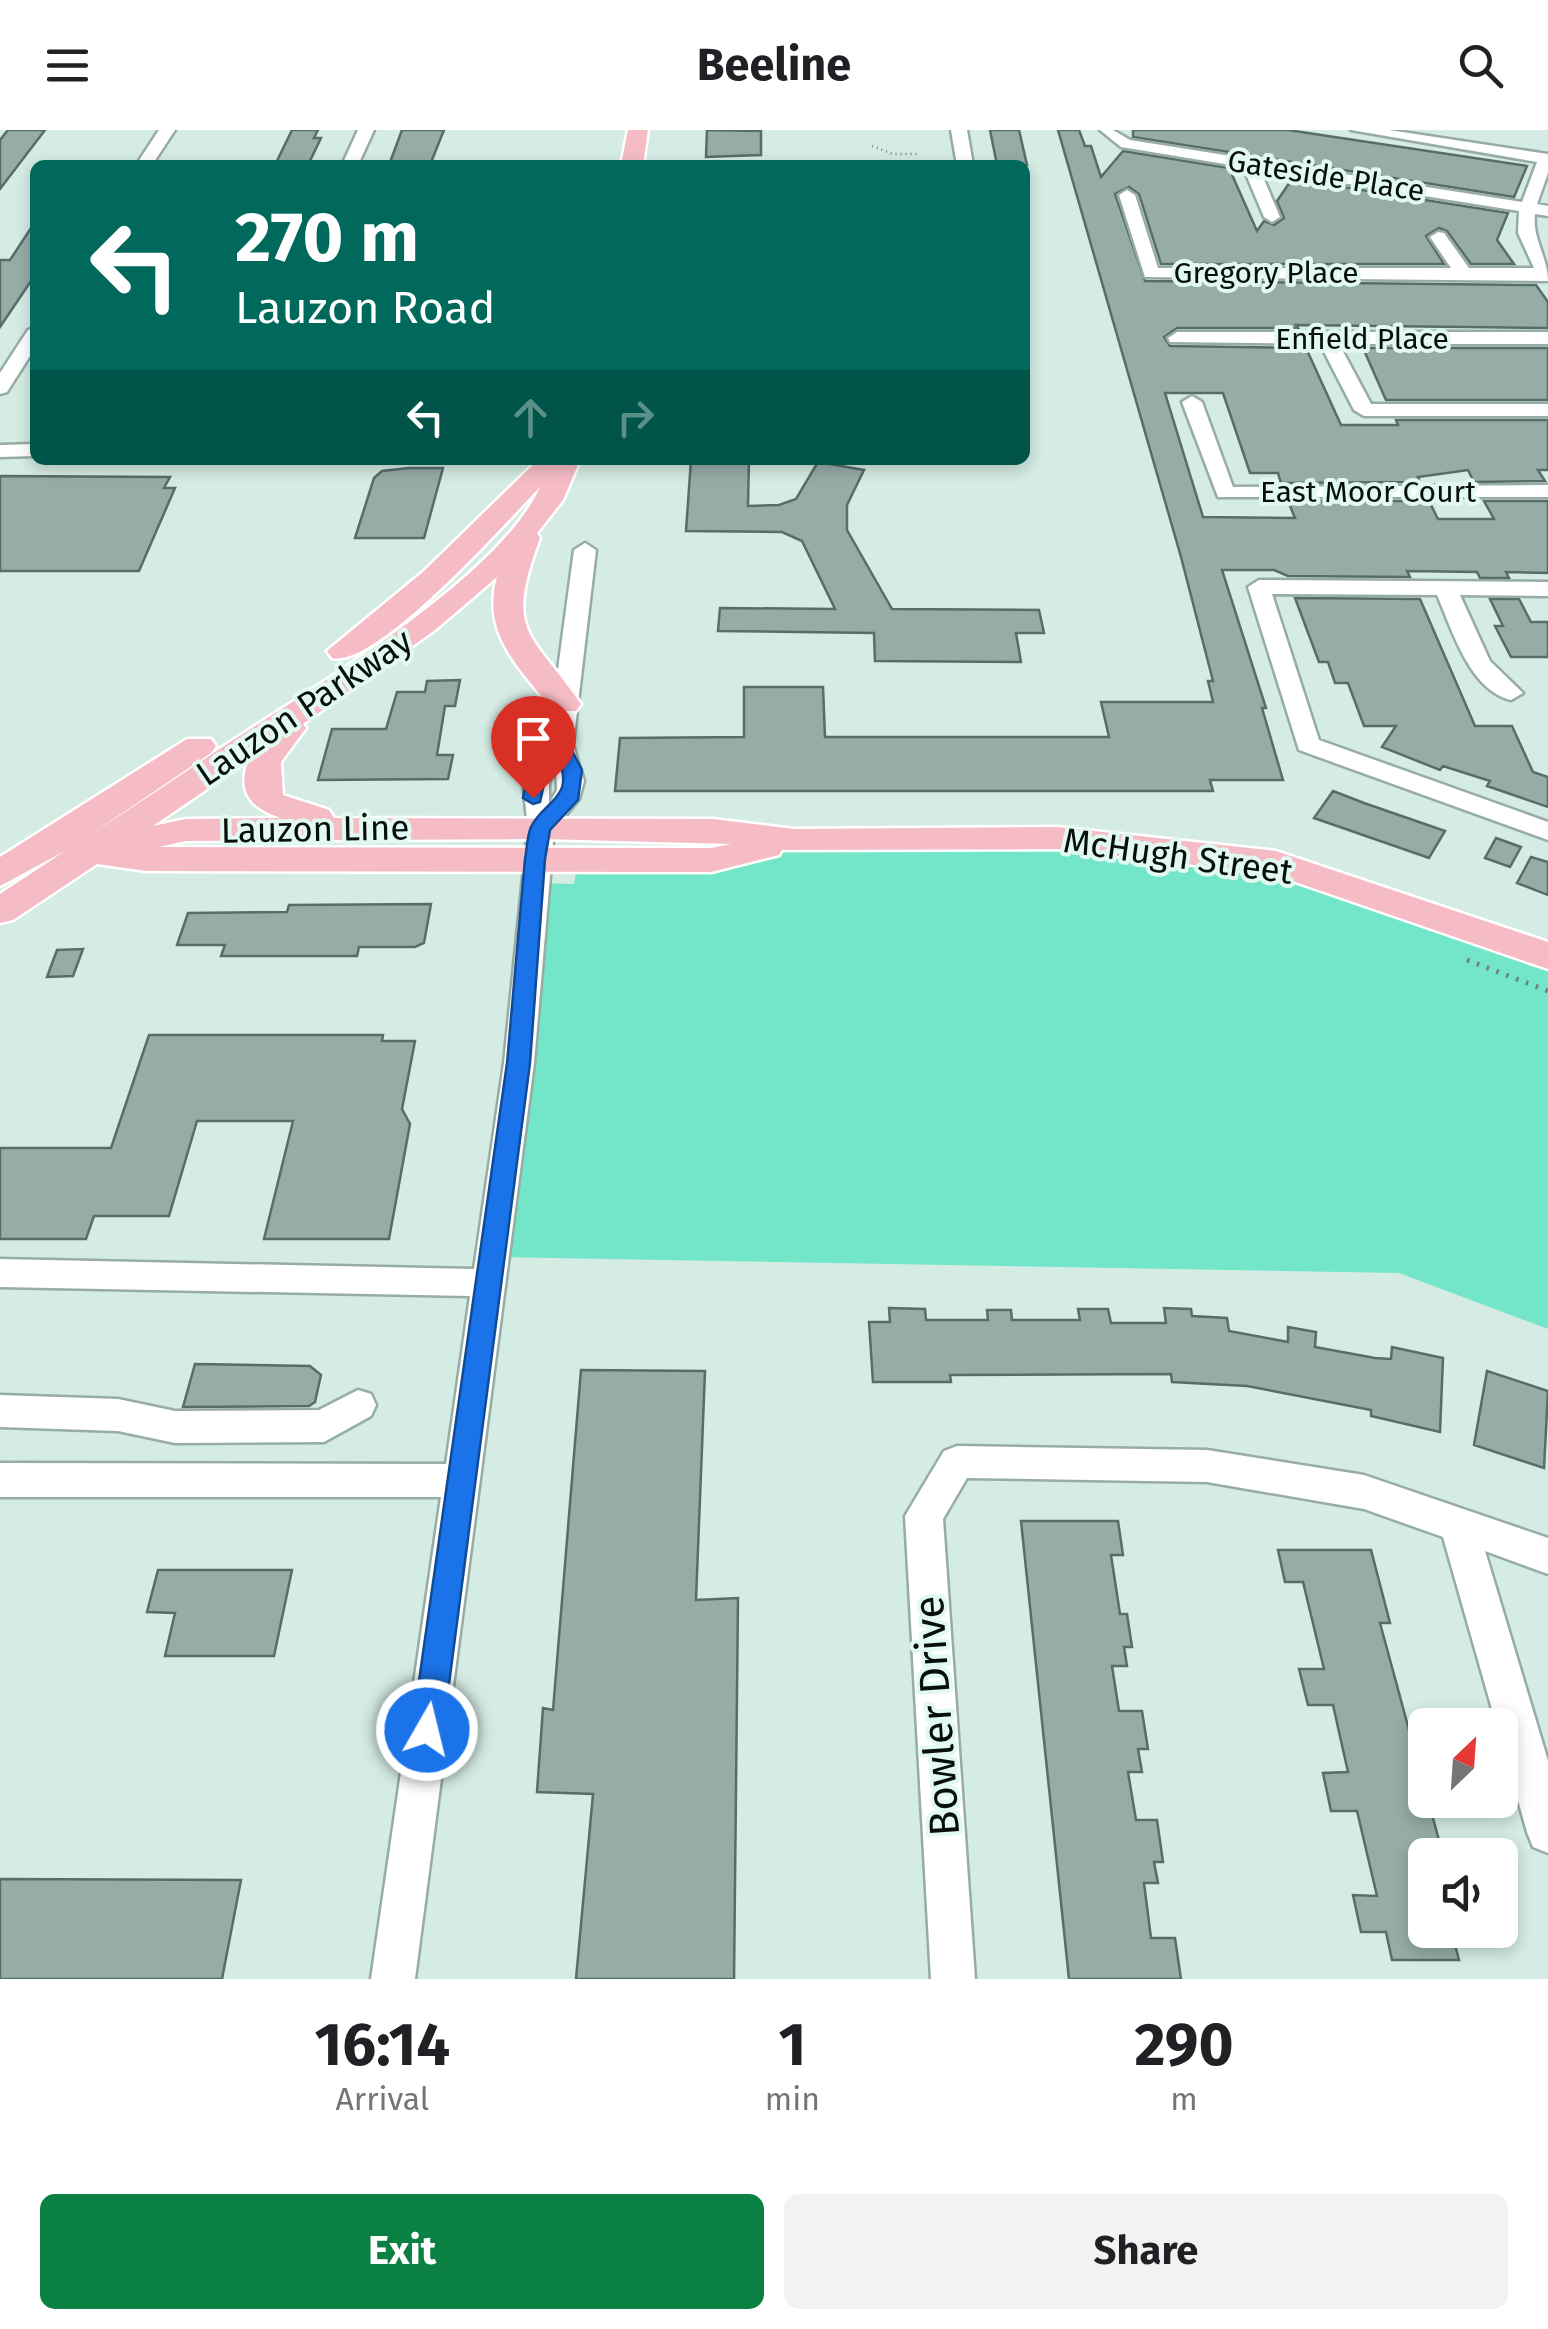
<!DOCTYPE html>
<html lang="en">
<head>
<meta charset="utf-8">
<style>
	:root { --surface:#fff; --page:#f2f2f2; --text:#202124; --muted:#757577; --accent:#0b8043 }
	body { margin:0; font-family:"Fira Sans",sans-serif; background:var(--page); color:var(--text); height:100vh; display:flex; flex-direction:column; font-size:38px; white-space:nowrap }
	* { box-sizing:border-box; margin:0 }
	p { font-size:32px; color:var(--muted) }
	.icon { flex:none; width:55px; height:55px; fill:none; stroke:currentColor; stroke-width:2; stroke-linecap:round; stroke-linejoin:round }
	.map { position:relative; height:1849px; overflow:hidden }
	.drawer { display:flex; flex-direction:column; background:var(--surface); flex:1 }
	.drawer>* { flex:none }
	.guide { position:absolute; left:30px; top:30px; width:1000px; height:305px; border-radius:15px; box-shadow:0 5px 15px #0003; background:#00695c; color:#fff; overflow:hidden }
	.needle { width:65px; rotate:25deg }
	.fabs { position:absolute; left:1408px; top:1578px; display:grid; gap:20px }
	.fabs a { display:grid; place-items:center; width:110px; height:110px; border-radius:15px; background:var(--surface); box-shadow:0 5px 15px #0003; font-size:50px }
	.pin { position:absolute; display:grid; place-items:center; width:85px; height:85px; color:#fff; margin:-102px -42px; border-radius:50% 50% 50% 0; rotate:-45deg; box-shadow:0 0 10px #0007 }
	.pin .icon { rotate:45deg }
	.me { position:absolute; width:110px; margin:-55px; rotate:8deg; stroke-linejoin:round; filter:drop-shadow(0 0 8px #0008) }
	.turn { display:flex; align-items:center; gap:35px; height:210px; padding:0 40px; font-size:45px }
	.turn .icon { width:130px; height:130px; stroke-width:2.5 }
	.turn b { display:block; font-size:70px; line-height:85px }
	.lanes { display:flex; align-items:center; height:95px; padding:0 40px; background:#0003; justify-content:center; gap:50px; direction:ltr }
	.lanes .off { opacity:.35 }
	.eta { display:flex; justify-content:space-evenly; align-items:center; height:170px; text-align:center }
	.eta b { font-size:60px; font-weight:700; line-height:70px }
	.primary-button { display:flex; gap:20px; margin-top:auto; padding:20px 40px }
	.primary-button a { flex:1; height:115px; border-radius:15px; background:var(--accent); color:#fff; font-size:40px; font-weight:700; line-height:115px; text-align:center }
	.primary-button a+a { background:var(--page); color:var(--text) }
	header { display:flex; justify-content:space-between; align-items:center; height:130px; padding:0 40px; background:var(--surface); font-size:45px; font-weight:700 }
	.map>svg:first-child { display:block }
</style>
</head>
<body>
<header><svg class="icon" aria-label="menu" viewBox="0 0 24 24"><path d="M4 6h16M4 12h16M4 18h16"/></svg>Beeline<svg class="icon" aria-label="search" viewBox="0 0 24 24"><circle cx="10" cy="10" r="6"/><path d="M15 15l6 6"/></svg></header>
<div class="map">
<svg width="1548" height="1849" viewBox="0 0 1548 1849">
	<rect width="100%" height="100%" fill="#d4ece4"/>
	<path fill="#73e6c9" d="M1057 708 1276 733 1548 826V1199L1399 1143 492 1127 534 753 574 754 578 729 711 730 794 710Z"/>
	<path fill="#96ada6" stroke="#586d67" stroke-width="2.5" d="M8 0H45L0 59V10Z
		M292 0H318L314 8H321L309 33H276Z
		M402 0H444L430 35H389Z
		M707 0 761 1V25L706 27Z
		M990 0H1019L1027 35H997Z
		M1058 0H1079L1085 16H1091L1101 47 1123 21 1229 38 1257 101 1264 91 1274 95 1284 88 1277 71 1292 49 1508 83 1497 110 1514 134H1471L1447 101 1439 98 1426 106 1444 134H1161L1139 64 1129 57 1115 64 1145 151 1536 155 1548 172V198L1296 195 1298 198H1177L1164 207 1170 216 1306 218 1341 295H1398L1396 290H1548V340H1538L1545 351 1474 352 1468 340 1418 347 1420 352 1281 353 1278 343H1250L1223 263H1165L1203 387 1295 388 1288 371H1429L1438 389H1494L1484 371H1548V443L1506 442 1509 448H1480L1477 442 1407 441 1410 447 1288 446 1274 440H1222L1266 578H1262L1283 650H1210L1213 661H615L620 608 744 607V557H823L825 607H1109L1101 572H1213L1208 551H1213L1181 427Z
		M1133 0H1288L1527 36 1514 67 1133 7Z
		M35 92V145L0 197V130H10Z
		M1363 218H1548V270H1386Z
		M691 330H749L748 376 779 375 796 369 818 332 864 340 847 375V400L892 479 1039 480 1044 503H1016L1021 532 875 531 874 503 718 501 720 478 835 479 802 411 782 402 686 401Z
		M409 338H443L424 408H355L374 348 382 341Z
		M0 346 170 347 164 358H175L139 441H0Z
		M1295 468 1420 469 1475 596H1512L1533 642 1548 647V677L1487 656 1490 651 1443 636 1440 640 1382 617 1396 596H1364L1348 553H1335L1328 532H1319Z
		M1490 469H1519L1531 492H1548V527H1511L1495 496H1503Z
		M460 550 455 576H445L437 625H453L448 649 318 650 332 599H386L397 562H425L427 551Z
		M1333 661 1364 673 1445 701 1429 728 1314 688Z
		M1496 708 1521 717 1510 737 1485 728Z
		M1531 727 1548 732V765L1517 753Z
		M431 774 424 813 415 817H359L357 826H221L225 815H177L188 783 287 782 289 775Z
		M83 819 73 846 47 847 57 820Z
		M149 905H383L382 911H415L402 979 410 994 389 1109H264L293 991H197L169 1086H94L86 1109H0V1018H111Z
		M889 1178 925 1179 926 1190H988L987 1180H1011L1012 1190H1080L1078 1179H1108L1111 1193H1166L1164 1178 1191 1179 1192 1186 1227 1188 1229 1201 1288 1212V1197L1316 1202 1315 1217 1375 1228 1391 1229 1392 1217 1443 1228 1440 1302 1371 1286V1280L1247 1256 1172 1252 1171 1244 950 1245 951 1252H873L869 1192H890Z
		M195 1234 310 1236 321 1245 315 1272 309 1276 183 1277Z
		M581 1240 705 1241 696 1470 738 1468 734 1849H576L593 1664 537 1662 543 1578 553 1580Z
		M1487 1241 1548 1261 1544 1338 1474 1315Z
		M1021 1391H1118L1123 1425H1111L1120 1484H1127L1132 1517H1124L1127 1536H1112L1119 1581H1142L1148 1619H1138L1142 1642H1128L1136 1690H1157L1163 1732H1154L1158 1753H1144L1151 1808H1175L1181 1849H1069Z
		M1278 1420H1371L1390 1493H1380L1443 1725H1425V1800H1451L1459 1830H1392L1386 1802H1361L1353 1765 1377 1766 1357 1681H1331L1323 1643 1348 1642 1333 1575H1308L1299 1539H1324L1303 1452H1285Z
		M158 1440H292L274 1526H165L175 1483 147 1482Z
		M0 1749 241 1750 222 1849H0Z"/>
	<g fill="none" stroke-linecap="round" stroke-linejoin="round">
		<g stroke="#96aca5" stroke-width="5">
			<path id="minor" d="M159 0H175L152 35H136Z
				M358 0H374L358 35H342Z
				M951 0H967L973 35H957Z
				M1100 0H1113L1130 10 1522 72 1537 32 1351 0H1389L1548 24V43L1537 74 1548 76V86L1535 84C1532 109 1548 127 1548 151L1145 147 1119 65 1127 60 1135 65 1158 138H1451L1430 107 1438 102 1444 103 1469 138H1534L1518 103 1519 81 1260 40 1280 87 1272 92 1264 87 1243 37 1121 17Z
				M35 198V218L7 262 0 264V243L28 200Z
				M1177 202H1548V214H1339L1371 274H1548V286H1364L1354 280 1320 214 1170 212 1168 208Z
				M1192 266 1202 272 1233 357 1548 355V367H1218L1182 272Z
				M35 314V326L0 327V315Z
				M585 413 596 420 573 615 584 651 579 669 554 700 534 933 415 1849H371L441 1367H0V1333L446 1334 470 1166 0 1157V1129L474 1139 504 933 528 698 523 653 548 614 574 420ZM556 636 557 660 549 674V653Z
				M1259 450 1548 452V466L1460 465 1490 531 1523 563 1511 570C1469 560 1452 499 1437 465L1272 464 1319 610 1548 692V710L1299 620 1248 457Z
				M358 1260 371 1264 376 1275 371 1286 324 1312 175 1313 118 1301 0 1297V1265L118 1269 175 1281 319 1280Z
				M957 1316 1207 1320 1364 1345 1548 1408V1444L1485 1421 1548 1631V1723L1533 1717 1527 1702 1443 1407 1364 1379 1207 1352 967 1348 943 1389 975 1849H931L905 1386 944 1321Z"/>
		</g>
		<g stroke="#fff" stroke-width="5">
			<path id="major" d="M628 0H648L643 35H621Z
				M538 330H580L563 370 537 403 540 408C504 505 530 500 581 574L576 581H554C520 539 481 504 497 447L435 500 303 594 306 598 281 632 283 665 329 680 334 688 713 689 794 699 1057 697 1276 721 1548 812V839L1272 744 1057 719 782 720 779 725 711 742 146 741 97 734 13 790 0 793V764L65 721 0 756V727L187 609H211L216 616 211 623 90 705C135 676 179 646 224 616 308 561 500 448 540 357 506 392 376 539 332 528L327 521 423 442ZM248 631C237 664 252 678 281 688L186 689 153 696ZM541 709 731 714 711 718 159 717 186 711Z"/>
		</g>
		<path stroke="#70807a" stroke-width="2.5" stroke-dasharray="1 4" stroke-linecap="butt" d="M872 16 893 24H920"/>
		<path stroke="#70807a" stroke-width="5" stroke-dasharray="2.5 8" stroke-linecap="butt" d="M1467 830 1548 861"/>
		<use href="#minor" fill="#fff" fill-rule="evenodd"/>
		<use href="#major" fill="#f5bcc6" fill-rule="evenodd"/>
	</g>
	<path fill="#1a73e8" stroke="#114b97" stroke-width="2.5" d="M560 609 567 611 582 640 578 670 550 700 545 729 530 933 443 1600 438 1611 427 1615 416 1611 412 1600 507 933 525 729C527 719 527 706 531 697 543 671 576 668 558 629L547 641 540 672 533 674 523 668 528 640Z"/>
	<g text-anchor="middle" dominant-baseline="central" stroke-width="8" stroke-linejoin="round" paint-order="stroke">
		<g font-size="30" fill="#070e0c" stroke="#e1f9f1">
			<text transform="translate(1326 46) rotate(9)">Gateside Place</text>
			<text x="1266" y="143">Gregory Place</text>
			<text x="1362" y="209">Enfield Place</text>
			<text x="1368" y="362">East Moor Court</text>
		</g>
		<g font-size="35" fill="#070e0c" stroke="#e1f9f1">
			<text transform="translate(304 577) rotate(-34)">Lauzon Parkway</text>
			<text transform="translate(315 699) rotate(-1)">Lauzon Line</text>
			<text transform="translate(1178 726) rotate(8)">McHugh Street</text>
		</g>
		<g font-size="42" fill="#070e0c" stroke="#e1f9f1">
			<text transform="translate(937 1586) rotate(-94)">Bowler Drive</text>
		</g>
	</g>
</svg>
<div class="fabs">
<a><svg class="needle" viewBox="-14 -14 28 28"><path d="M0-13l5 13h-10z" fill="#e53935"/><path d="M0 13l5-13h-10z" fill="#757577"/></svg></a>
<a><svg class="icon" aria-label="sound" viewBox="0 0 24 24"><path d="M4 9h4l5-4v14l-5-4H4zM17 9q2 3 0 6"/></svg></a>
</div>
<div class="pin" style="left:533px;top:668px;background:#d93025"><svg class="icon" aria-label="arrive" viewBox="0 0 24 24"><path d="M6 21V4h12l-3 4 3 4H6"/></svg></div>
<svg class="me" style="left:427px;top:1600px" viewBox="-20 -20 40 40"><circle r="17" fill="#1a73e8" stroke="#fff" stroke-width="3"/><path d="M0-11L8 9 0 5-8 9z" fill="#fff"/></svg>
<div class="guide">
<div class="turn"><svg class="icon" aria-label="left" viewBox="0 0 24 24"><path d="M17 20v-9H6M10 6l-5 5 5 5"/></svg><div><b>270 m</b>Lauzon Road</div></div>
<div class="lanes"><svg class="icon" aria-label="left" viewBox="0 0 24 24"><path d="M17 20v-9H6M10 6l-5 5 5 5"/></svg><svg class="icon off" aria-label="ahead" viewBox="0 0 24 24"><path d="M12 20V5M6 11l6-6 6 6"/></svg><svg class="icon off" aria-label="right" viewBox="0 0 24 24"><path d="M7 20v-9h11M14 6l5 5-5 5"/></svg></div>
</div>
</div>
<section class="drawer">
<div class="eta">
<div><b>16:14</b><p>Arrival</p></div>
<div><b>1</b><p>min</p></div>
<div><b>290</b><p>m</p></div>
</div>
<div class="primary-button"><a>Exit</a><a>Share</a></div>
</section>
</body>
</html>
